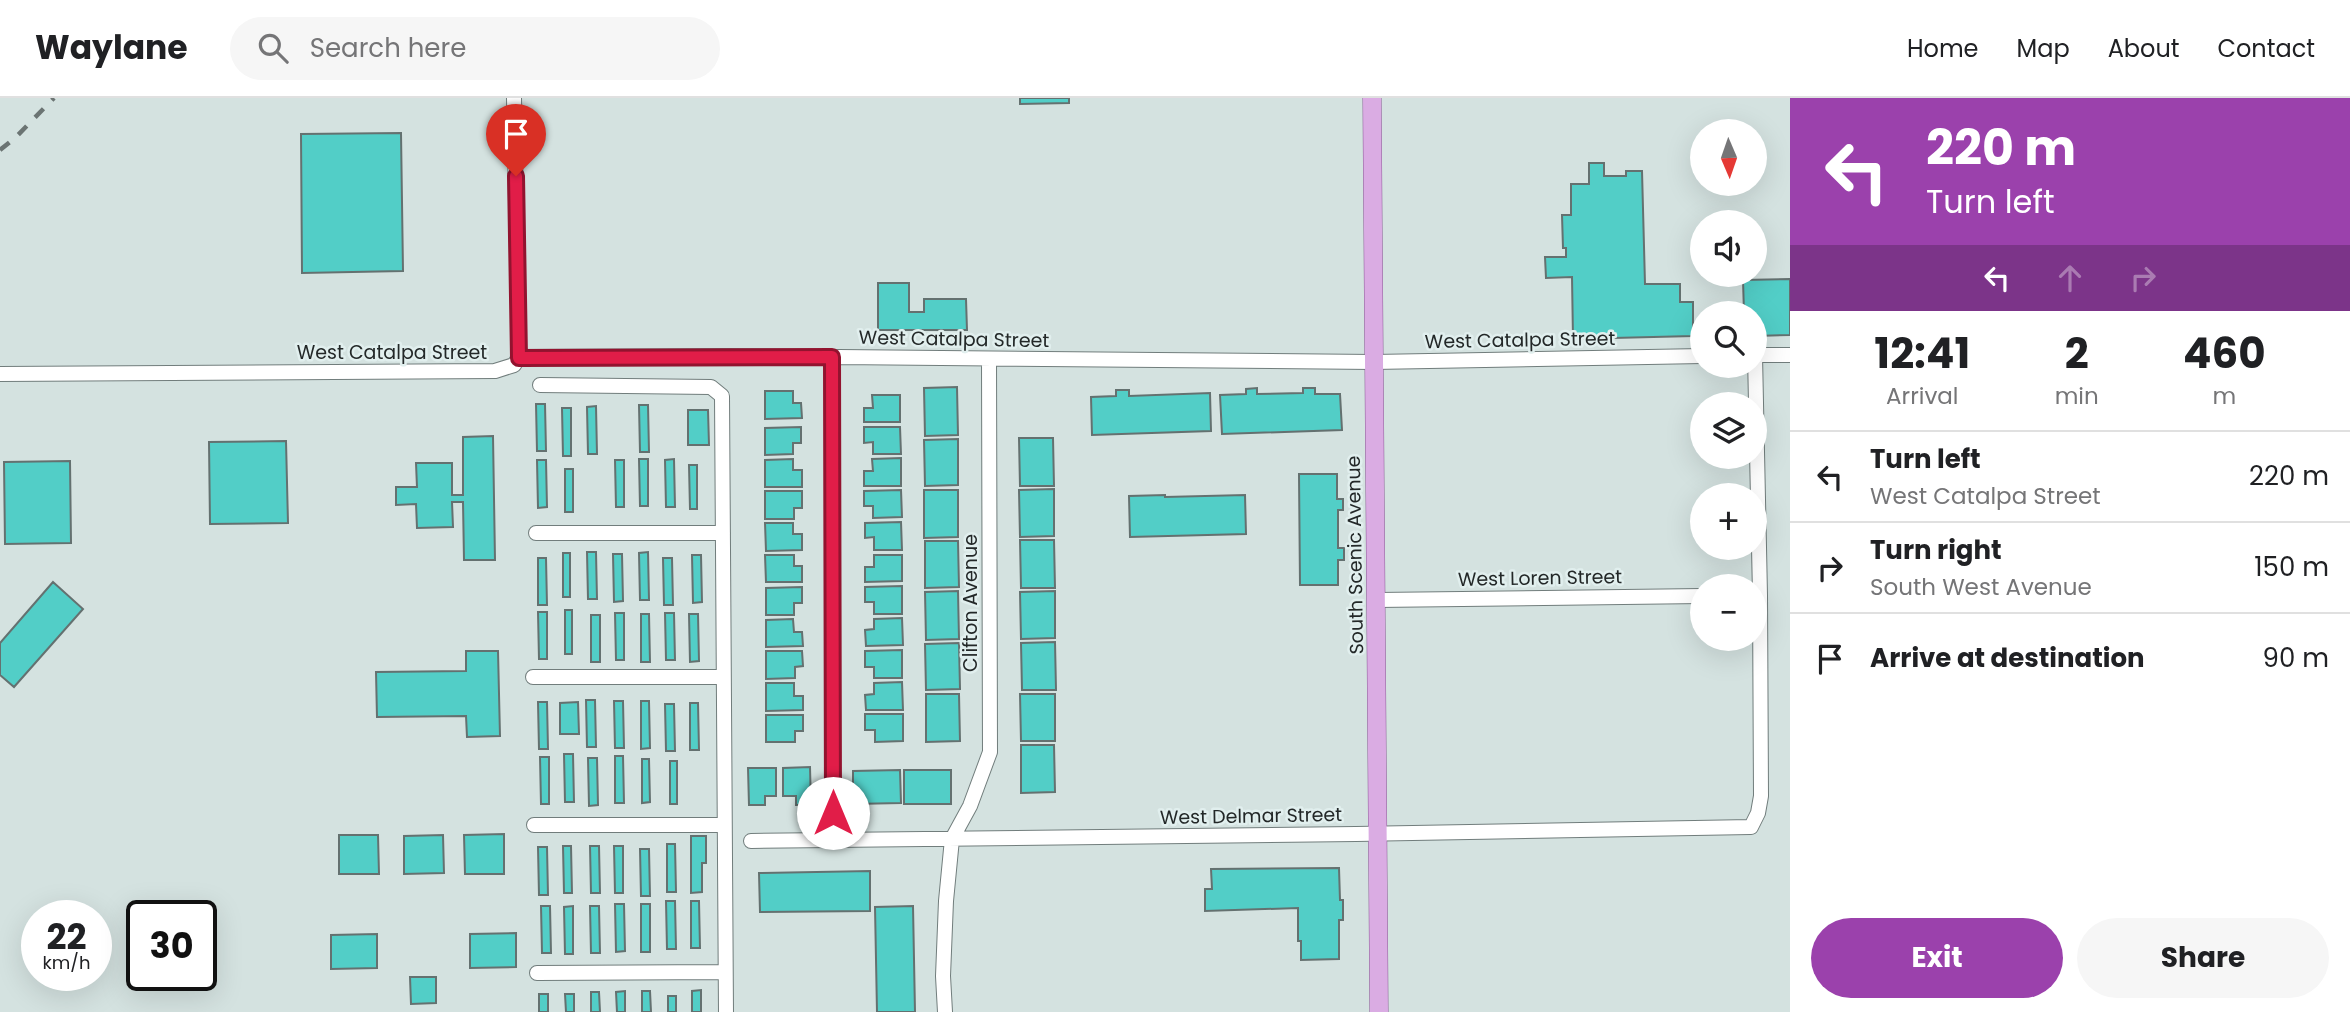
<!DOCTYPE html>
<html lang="en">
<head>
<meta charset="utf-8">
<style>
	:root { --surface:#fff; --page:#f6f6f6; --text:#202124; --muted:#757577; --line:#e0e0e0; --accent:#9b41ac }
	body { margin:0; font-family:Poppins,sans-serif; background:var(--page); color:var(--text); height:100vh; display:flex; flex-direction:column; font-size:26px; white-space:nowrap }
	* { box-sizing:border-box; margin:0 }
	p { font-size:23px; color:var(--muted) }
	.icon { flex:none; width:38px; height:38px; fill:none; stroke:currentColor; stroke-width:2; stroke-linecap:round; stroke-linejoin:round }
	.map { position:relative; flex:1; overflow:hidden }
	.panel { display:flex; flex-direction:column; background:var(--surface); width:560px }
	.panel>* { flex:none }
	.hud { background:#9b41ac; color:#fff; overflow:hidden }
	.needle { width:46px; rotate:178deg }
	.controls { position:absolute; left:1690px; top:21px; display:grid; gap:14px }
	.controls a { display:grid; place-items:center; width:77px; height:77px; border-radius:50%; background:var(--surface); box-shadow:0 7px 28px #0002; font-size:35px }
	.speed { position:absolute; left:21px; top:802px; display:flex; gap:14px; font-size:35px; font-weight:700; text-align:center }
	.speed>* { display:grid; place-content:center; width:91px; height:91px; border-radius:50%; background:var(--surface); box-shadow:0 7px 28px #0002; line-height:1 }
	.speed small { font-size:18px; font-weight:400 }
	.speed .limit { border:4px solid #111; border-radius:10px; background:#fff; color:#111 }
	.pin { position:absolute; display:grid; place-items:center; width:60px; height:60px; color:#fff; margin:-72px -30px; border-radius:50% 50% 50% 0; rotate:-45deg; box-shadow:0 0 7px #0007 }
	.pin .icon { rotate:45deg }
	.me { position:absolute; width:77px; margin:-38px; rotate:0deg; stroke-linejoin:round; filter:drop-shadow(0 0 5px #0008) }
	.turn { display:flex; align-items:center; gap:24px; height:147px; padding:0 21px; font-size:32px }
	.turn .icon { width:91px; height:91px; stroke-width:2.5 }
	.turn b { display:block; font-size:49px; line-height:60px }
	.lanes { display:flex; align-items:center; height:66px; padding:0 21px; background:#0003; justify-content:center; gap:35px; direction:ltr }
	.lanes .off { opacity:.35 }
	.eta { display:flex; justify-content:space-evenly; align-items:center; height:119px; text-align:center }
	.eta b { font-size:42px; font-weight:700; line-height:49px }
	.action { display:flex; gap:14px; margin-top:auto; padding:14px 21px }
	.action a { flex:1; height:80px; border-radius:42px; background:var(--accent); color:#fff; font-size:28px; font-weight:700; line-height:80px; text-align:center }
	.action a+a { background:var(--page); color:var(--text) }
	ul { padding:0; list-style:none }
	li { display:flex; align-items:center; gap:21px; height:91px; padding:0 21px; border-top:2px solid var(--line) }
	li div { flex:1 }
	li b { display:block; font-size:26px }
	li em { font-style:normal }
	header { display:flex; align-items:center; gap:42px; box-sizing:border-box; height:98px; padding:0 35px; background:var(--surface); border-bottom:2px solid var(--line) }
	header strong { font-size:33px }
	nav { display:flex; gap:38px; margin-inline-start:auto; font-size:24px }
	.search { width:490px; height:63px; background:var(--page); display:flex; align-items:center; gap:18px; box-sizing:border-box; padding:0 24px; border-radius:38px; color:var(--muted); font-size:26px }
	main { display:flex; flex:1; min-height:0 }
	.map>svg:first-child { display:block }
</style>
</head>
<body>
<header>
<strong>Waylane</strong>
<div class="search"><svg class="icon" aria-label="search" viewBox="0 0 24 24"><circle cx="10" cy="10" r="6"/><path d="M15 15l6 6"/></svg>Search here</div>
<nav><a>Home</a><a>Map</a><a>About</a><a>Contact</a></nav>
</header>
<main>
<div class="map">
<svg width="1790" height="914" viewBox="0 0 1790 914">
	<rect width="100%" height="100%" fill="#d4e2e0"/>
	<path fill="#52cec7" stroke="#647170" stroke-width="2" d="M1020 0H1069V5L1020 6Z
		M401 35 403 173 302 175 301 36Z
		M1589 65H1604V78H1626V73H1642L1645 186H1680V204H1693V238L1573 241 1572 179 1546 180 1545 159H1566V150H1563L1562 117H1571V86H1589Z
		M1790 181V237L1755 238V215H1744L1743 182Z
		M878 185H909V214H924V201H966L967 232H878Z
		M957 289 958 337 925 338 924 290Z
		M1257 290V296L1303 295V290H1315V296H1340L1342 332 1222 336 1220 297 1246 296V291Z
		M1116 292H1129V298L1210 295 1211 333 1092 337 1091 299 1116 298Z
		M765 293H793V305H801L802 320 765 321Z
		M872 297H900V324H864V310H873Z
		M536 306H545L546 353H537Z
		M639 307H648L649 354H640Z
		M596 308 597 356H588L587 309Z
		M562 310H571V358H563Z
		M688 312H708L709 347H688Z
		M801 329V345H793V356L765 357V330Z
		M864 329H900L901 356H873V344L864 345Z
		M493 338 495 462H464L463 404H452L453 429 417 430 416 406 396 407V389H417L416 365H452V397H463V339Z
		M1019 340H1053L1054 388H1020Z
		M958 341V387L925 388 924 342Z
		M286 343 288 425 210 426 209 344Z
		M901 360V388H864V373H873L872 361Z
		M639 361H648V408H640Z
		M674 361 675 409H666L665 362Z
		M793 361V372H802V389H765V362Z
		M537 362H546L547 409 538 410Z
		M615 362H624V409H616Z
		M70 363 71 445 5 446 4 364Z
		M689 367H697V411H690Z
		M565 371H573V414H565Z
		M1299 376H1337V401H1343V412H1338V450H1344V462H1338V487H1300Z
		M1054 391V438L1020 439 1019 392Z
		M901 392 902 419 873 420V408H864V393Z
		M924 392H958V439L924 440Z
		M765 393H802V410H794V421H765Z
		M1165 397V399L1245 397 1246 436 1130 439 1129 398Z
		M901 424 902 452H874V439L865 440V425Z
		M765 425H793V436H802V452L766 453Z
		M1020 442H1054L1055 490H1021Z
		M925 443H958L959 489 925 490Z
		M587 454H596L597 501H588Z
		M648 454 649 502H640L639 455Z
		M563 455H570V499H563Z
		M613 456H622L623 503 614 504Z
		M692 457H701L702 504 693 505Z
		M765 457H794V468H802V484H766Z
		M874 457H902V483L865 484V469H874Z
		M538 460H546L547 507H538Z
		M663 460H672L673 507H664Z
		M53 484 83 511 14 589 0 577V545Z
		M902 488V516H874V504H865V489Z
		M802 489V505H794V517H766V490Z
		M958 493 959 541 926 542 925 494Z
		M1055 493V540L1021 541 1020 494Z
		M565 512H572V556H565Z
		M538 514H547V561H539Z
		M615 515H624V562H616Z
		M665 515H674L675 562H666Z
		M641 516H649L650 564H641Z
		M689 516H698L699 563 690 564Z
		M591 517H600V564H591Z
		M902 520 903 547 866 548 865 532 874 531V521Z
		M793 521 794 534H802L803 548 766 549V522Z
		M1055 544 1056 592H1022L1021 545Z
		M959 545 960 591 926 592 925 546Z
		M902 552V580H874V569H865V553Z
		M466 553H498L500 638 467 639 466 618 377 619 376 574 466 573Z
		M766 553H802L803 568 795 569V580L766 581Z
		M902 584 903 612H866L865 597 874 596V585Z
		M766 585H794V598H803V612L766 613Z
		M926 596H959L960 643 926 644Z
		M1020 596H1055V643H1021Z
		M586 602H595L596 649H587Z
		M614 603H623L624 650H615Z
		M641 603H649L650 650 641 651Z
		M538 604H547L548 651H539Z
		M578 604 579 636H560V605Z
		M690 605H698L699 652H690Z
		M665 606H674L675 653H666Z
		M865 616H903V643L875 644V632H865Z
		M766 617H803V633H795V644H766Z
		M1021 647H1054L1055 694 1021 695Z
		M564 656H573L574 704H565Z
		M615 658H623L624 705H615Z
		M540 659H549V706H541Z
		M588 660H597L598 707 589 708Z
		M642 661H649L650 704 642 705Z
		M670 663H677V706H670Z
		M810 669 811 707H796V698H783V670Z
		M748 670H776V698H765V707H749Z
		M900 672 901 705 853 706V673Z
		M904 672H951V706H904Z
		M504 736V776H465L464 737Z
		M339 737H378L379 776H339Z
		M443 737 444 775 404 776V738Z
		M691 738H706V765H702V794L691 795Z
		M667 746H675L676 794H667Z
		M563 748H571L572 795H564Z
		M590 748H599L600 795H591Z
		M614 748H623V795H615Z
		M538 749H547L548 797H539Z
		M640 751H649L650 798H641Z
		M1339 770 1340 802H1343V822H1339V861L1301 862V843H1298V810L1205 813V791H1212L1211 771Z
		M870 773V813L760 814 759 775Z
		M666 803H675L676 851H667Z
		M691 803H699L700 850H691Z
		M615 806H624L625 853 616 854Z
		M641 806H650V854H641Z
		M541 808H550L551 855H542Z
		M573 808V856H565L564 809Z
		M590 808H599L600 855H591Z
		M913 808 915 914H877L875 809Z
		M516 835V869L470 870V836Z
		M377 836V870L331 871V837Z
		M410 879H436V905L411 906Z
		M701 892V914H692V893Z
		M625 893V914H617L616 894Z
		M642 893H650L651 914H642Z
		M591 894H599L600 914H591Z
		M539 896H548V914H539Z
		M565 896H574V914H566Z
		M668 898H676V914H668Z"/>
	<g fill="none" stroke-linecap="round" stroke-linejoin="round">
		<g stroke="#717d7c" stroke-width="16">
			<path id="minor" d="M514 0 519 259
				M519 259 727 258 1374 264 1703 258
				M832 259 833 742
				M0 276 495 273 514 267 519 259
				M540 287 711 289 722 298 726 914
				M536 435H723
				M1377 502 1703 498
				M533 579H723
				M534 727H723
				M751 743 1356 736 1751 729 1758 715 1761 698 1760 497 1755 257H1790
				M537 875 725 874
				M945 914 943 878 946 803 952 741 970 708 990 654 989 261"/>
		</g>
		<g stroke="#8a5a95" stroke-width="19">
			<path id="major" d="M1372 0 1379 914"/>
		</g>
		<use href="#minor" stroke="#fff" stroke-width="14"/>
		<use href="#major" stroke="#daace3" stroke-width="18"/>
		<path stroke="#6b7473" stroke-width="4.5" stroke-dasharray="12 12" stroke-linecap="butt" d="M0 52 15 40 54 0"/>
	</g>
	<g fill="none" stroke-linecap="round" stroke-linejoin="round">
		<g stroke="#92132f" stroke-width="18">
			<path id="route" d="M516 78 519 260 832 259 833 715"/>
		</g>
		<use href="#route" stroke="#e11d48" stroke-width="12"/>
	</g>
	<g text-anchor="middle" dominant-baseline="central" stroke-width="5" stroke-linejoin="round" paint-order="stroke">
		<g font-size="19" fill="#232828" stroke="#e1efee">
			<text transform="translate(954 241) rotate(1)">West Catalpa Street</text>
			<text transform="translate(1520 242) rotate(-1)">West Catalpa Street</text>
			<text x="392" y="254">West Catalpa Street</text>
			<text transform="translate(1355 457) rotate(-91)">South Scenic Avenue</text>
			<text transform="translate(1540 480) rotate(-1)">West Loren Street</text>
			<text transform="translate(970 505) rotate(-90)">Clifton Avenue</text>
			<text transform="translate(1251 718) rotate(-1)">West Delmar Street</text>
		</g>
	</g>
</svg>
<div class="controls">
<a><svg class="needle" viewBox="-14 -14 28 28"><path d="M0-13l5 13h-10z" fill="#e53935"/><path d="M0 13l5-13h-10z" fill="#757577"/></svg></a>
<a><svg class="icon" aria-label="sound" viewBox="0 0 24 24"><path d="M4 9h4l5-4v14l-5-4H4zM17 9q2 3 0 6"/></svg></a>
<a><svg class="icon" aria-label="search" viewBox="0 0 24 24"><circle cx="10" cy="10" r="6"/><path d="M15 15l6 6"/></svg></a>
<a><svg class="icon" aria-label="layers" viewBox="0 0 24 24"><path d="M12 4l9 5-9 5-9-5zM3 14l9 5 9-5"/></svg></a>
<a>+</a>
<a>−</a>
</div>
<div class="speed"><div>22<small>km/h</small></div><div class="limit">30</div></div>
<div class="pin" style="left:516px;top:78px;background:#d93025"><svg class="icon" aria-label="arrive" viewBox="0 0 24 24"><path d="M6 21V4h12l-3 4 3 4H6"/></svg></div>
<svg class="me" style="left:833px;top:715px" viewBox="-20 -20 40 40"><circle r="19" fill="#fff"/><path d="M0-13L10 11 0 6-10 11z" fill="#e11d48"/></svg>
</div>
<section class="panel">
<div class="hud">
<div class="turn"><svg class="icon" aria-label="left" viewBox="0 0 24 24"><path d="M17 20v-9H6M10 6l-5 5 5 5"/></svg><div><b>220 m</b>Turn left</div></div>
<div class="lanes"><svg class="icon" aria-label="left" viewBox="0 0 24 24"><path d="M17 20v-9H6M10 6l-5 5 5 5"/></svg><svg class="icon off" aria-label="ahead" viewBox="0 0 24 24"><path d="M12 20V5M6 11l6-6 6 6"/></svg><svg class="icon off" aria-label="right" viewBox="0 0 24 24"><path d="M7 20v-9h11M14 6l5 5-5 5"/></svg></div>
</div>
<div class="eta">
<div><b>12:41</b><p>Arrival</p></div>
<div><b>2</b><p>min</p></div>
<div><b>460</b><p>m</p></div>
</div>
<ul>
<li><svg class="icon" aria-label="left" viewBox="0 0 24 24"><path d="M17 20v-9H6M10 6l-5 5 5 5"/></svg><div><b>Turn left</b><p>West Catalpa Street</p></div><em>220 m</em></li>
<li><svg class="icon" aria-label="right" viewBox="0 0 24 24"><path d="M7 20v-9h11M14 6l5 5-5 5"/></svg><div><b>Turn right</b><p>South West Avenue</p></div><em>150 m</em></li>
<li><svg class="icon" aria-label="arrive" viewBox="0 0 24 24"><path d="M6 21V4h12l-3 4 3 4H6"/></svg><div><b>Arrive at destination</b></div><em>90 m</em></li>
</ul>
<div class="action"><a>Exit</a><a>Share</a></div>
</section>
</main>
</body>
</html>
